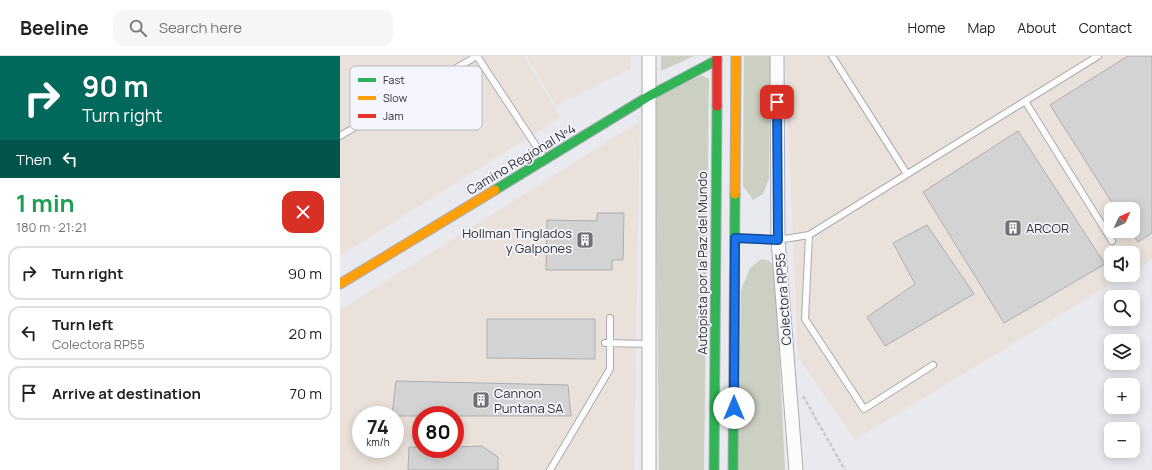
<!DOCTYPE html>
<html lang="en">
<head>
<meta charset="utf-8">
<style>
	:root { --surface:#fff; --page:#f6f6f6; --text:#202124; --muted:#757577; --line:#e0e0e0 }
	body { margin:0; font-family:Manrope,sans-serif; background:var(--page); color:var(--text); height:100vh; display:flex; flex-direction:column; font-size:15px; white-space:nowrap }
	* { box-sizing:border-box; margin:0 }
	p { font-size:13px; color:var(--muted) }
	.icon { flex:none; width:22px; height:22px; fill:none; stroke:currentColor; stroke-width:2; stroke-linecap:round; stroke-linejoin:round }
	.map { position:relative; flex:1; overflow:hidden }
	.sheet { display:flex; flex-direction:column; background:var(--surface); width:340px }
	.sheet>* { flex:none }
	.guide { background:#00695c; color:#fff; overflow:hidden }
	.needle { width:26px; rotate:45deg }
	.tools { position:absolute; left:764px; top:146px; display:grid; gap:8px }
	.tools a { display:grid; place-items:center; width:36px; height:36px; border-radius:8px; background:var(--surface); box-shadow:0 2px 10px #0003; font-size:20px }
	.speed { position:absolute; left:12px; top:350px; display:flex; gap:8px; font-size:20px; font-weight:700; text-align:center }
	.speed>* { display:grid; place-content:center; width:52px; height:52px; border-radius:50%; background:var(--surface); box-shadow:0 2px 10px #0003; line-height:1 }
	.speed small { font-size:10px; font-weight:400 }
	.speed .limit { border:6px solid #d22; background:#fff; color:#111 }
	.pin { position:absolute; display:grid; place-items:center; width:34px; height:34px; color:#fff; margin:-17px; border-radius:8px; box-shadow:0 2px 6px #0006 }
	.me { position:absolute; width:44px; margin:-22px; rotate:0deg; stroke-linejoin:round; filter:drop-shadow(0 0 3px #0008) }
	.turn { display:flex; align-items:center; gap:14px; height:84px; padding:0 16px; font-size:18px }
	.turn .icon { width:52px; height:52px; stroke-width:2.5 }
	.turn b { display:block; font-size:28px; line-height:34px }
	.then { display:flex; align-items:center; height:38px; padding:0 16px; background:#0003; gap:8px; font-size:15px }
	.round { display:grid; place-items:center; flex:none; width:42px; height:42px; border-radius:12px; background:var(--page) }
	.summary { display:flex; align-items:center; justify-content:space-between; height:68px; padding:0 16px }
	h1 { font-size:24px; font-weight:700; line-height:30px; color:#1e9e55 }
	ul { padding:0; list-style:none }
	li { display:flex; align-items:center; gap:12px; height:54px; margin:0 8px 6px; padding:0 8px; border:2px solid var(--line); border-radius:12px }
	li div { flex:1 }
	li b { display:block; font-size:15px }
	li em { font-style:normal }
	header { display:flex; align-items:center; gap:24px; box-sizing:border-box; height:56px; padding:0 20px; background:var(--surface); border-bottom:1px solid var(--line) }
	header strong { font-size:19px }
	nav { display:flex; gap:22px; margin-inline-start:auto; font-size:14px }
	.search { width:280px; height:36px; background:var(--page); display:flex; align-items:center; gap:10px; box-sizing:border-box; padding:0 14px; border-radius:12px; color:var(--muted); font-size:15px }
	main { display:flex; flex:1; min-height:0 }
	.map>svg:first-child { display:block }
</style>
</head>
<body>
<header>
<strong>Beeline</strong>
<div class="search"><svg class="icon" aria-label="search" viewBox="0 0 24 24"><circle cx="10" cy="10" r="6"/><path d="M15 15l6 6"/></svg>Search here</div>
<nav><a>Home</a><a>Map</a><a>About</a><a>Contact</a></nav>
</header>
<main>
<section class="sheet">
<div class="guide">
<div class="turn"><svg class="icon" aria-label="right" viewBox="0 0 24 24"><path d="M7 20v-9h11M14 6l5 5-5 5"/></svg><div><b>90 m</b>Turn right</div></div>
<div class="then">Then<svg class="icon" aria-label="left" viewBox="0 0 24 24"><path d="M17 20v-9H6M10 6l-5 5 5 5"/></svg></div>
</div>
<div class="summary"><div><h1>1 min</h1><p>180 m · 21:21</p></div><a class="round" style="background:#d93025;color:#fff"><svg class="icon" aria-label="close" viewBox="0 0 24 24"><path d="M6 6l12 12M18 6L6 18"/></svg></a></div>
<ul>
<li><svg class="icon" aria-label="right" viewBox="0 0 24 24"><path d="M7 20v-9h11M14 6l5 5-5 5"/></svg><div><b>Turn right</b></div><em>90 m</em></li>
<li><svg class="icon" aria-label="left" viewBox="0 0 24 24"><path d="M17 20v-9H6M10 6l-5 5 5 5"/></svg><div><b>Turn left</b><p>Colectora RP55</p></div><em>20 m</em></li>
<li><svg class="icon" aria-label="arrive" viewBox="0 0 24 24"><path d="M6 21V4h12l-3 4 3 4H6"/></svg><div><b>Arrive at destination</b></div><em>70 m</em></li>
</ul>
</section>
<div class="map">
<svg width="812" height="414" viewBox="0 0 812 414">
	<rect width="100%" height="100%" fill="#e9eaef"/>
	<path fill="#eae2da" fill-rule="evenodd" d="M0 0H184L221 61 0 200Z
		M186 0H291L290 13 216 49Z
		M445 0H812V203L793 215V197H771V219H786L515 384 458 301ZM771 153H793V175H771Z
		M300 65 294 414H0V254ZM21 359H55V393H21ZM81 359H115V393H81Z"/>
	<path fill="#cbd0c2" d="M321 0H354L321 15Z
		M404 0H430L429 123 423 138 413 144 403 130Z
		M362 19 369 23 364 414H319L315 41Z
		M421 203 429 205 435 211 445 414H398L401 234 410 212Z"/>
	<path fill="#d4d3d4" stroke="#aeadae" d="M788 0H812V177L798 186 790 175H793V153H776L710 49Z
		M678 75 765 208 664 267 583 136Z
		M257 157H284L283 204H272V214H206L207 164 257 165Z
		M587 169 634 238 545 290 527 261 575 228 553 187Z
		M147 263H255V303L147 302Z
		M56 325 228 329 231 360H55L52 359Z
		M142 390 158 401V414H68L69 391H81V393H115V391Z"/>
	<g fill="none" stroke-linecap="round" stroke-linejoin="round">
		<g stroke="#ababaf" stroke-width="8">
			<path id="lane" d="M492 0 567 118
				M685 45 772 185
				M0 80 137 0 204 102
				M469 179 465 263 524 353 593 309
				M399 182 438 184 469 179 758 0
				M265 287 309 288
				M210 414 270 313V262"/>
		</g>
		<g stroke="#ababaf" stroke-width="15">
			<path id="street" d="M437 0 438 184 456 414
				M309 414V0"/>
		</g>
		<g stroke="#ababaf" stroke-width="11">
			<path id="fast" d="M155 134 309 40 377 4
				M374 414 377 50
				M393 414 395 138"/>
		</g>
		<g stroke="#ababaf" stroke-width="11">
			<path id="slow" d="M395 138 396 0
				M0 228 155 134"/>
		</g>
		<g stroke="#ababaf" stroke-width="11">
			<path id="jam" d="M377 50V0"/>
		</g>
		<path stroke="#c9cacc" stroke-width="2.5" stroke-dasharray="4 2" stroke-linecap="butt" d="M463 340 505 414"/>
		<use href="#lane" stroke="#fcfcfd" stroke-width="6"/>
		<use href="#street" stroke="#fcfcfd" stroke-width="13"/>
		<use href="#fast" stroke="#30b455" stroke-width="9"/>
		<use href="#slow" stroke="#ff9f0a" stroke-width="9"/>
		<use href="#jam" stroke="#e5322d" stroke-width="9"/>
	</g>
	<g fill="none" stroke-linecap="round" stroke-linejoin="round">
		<g stroke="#114b97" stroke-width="10">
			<path id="route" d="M394 352 395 182 438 184 437 46"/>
		</g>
		<use href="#route" stroke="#1a73e8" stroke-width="7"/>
	</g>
	<defs>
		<g id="building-square" transform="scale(0.9)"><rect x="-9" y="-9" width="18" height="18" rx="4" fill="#717175" stroke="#f4f5fe"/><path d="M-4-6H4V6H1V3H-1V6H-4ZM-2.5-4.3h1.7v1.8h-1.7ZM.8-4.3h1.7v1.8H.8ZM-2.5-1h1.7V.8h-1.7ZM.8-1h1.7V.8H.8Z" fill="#fff"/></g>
	</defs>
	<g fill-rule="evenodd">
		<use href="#building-square" x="673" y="172"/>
		<use href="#building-square" x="245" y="184"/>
		<use href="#building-square" x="141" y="344"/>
	</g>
	<g text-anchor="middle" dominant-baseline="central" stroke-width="3.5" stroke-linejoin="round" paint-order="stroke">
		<g font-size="13" fill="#303034" stroke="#f4f5fe">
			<text transform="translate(181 103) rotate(-31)">Camino Regional Nº4</text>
			<text transform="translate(362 207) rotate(-90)">Autopista por la Paz del Mundo</text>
			<text transform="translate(443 243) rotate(-94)">Colectora RP55</text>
		</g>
		<g font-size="13" fill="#303034" stroke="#f4f5fe" text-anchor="start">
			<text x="686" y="172">ARCOR</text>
			<text x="232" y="177" text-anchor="end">Hollman Tinglados<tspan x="232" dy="15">y Galpones</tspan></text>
			<text x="154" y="337">Cannon<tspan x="154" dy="15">Puntana SA</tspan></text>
		</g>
	</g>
	<rect x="10" y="10" width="132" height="64" rx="6" fill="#f4f5fe" stroke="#b9bac1" stroke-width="1"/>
	<rect x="18" y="22" width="18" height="4" fill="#30b455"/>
	<rect x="18" y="40" width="18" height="4" fill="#ff9f0a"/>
	<rect x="18" y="58" width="18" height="4" fill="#e5322d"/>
	<g font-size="11" fill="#303034">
		<text x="43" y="28">Fast</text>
		<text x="43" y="46">Slow</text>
		<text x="43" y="64">Jam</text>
	</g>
</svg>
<div class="tools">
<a><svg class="needle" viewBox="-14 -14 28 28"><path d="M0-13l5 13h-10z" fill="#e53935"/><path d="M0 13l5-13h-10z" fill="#757577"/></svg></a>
<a><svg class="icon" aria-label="sound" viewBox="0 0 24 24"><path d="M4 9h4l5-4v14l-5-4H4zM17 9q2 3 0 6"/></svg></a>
<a><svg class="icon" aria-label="search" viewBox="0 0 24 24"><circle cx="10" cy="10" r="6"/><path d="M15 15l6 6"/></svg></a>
<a><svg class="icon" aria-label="layers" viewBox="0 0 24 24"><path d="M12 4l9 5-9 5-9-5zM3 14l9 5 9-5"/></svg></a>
<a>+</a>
<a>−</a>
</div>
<div class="speed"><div>74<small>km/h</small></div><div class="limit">80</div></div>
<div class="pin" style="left:437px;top:46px;background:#d93025"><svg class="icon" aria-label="arrive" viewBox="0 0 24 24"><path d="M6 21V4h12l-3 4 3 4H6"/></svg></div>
<svg class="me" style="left:394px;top:352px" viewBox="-20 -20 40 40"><circle r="19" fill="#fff"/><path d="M0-13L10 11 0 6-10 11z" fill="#1a73e8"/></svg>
</div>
</main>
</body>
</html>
